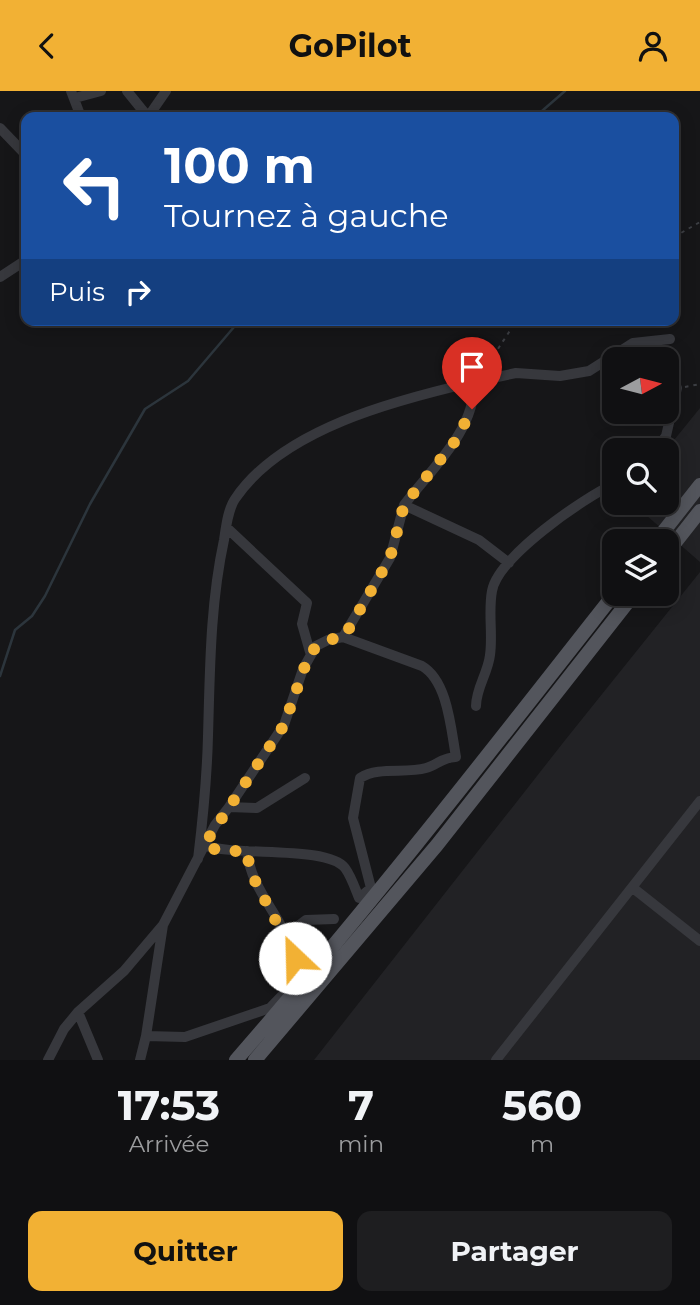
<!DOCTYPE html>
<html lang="fr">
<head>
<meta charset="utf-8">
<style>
	:root { --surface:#101012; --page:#1e1e20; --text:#f1f3f6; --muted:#9c9d9f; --line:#303032; --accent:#f2b134 }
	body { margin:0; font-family:Montserrat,sans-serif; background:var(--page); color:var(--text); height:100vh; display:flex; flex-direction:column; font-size:26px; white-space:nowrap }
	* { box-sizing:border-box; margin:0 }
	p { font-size:23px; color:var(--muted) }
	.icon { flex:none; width:38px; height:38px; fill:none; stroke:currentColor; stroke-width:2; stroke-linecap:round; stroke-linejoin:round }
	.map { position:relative; height:969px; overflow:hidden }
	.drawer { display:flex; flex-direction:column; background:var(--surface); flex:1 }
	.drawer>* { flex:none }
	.banner { position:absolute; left:21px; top:21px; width:658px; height:214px; border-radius:14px; box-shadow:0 4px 18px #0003,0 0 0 2px var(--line); background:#1a4fa0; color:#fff; overflow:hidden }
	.needle { width:46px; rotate:83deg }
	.buttons { position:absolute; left:602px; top:256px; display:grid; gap:14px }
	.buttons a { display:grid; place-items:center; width:77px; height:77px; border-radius:14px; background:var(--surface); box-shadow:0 4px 18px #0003,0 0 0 2px var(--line); font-size:35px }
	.pin { position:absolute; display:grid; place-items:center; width:60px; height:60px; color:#fff; margin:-72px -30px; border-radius:50% 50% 50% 0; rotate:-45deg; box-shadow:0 0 7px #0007 }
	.pin .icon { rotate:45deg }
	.me { position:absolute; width:77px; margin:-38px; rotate:336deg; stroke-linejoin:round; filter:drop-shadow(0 0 5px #0008) }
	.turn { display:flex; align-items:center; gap:24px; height:147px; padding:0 28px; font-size:32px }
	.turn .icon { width:91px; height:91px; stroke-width:2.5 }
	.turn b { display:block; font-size:49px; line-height:60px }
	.then { display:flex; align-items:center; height:66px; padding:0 28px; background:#0003; gap:14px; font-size:26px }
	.eta { display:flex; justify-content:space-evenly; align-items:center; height:119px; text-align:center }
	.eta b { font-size:42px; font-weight:700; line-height:49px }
	.cta { display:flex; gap:14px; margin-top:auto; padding:14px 28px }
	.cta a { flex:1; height:80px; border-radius:14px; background:var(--accent); color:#111; font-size:28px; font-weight:700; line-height:80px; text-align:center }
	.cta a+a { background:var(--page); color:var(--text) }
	header { display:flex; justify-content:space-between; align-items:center; height:91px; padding:0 28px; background:var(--accent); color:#111; font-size:32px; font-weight:700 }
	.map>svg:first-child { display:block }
</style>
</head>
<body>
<header><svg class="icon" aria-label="back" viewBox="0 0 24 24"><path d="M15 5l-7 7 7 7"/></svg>GoPilot<svg class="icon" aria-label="person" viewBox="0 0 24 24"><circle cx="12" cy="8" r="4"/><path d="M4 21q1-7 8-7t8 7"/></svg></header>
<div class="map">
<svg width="700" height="969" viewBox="0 0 700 969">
	<rect width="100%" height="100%" fill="#161618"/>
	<path fill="#222225" d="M700 317V471L631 411H667L666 359Z
		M700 481V969H314L566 648Z"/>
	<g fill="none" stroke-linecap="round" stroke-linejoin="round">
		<path stroke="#2c353c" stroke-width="2.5" d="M535 26 565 0
			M0 585 15 539 32 525 45 505 90 413 145 318 188 290 240 229"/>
		<path stroke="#3d3f44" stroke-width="2" stroke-dasharray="3.5 5" stroke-linecap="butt" d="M674 146 700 131
			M579 229 583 236 595 229
			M484 279 517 229
			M685 296 700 293"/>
		<path stroke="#37383d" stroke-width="10" d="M71 0 81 26
			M127 0 148 26
			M75 7 101 0
			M148 26 166 0
			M0 37 26 64
			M0 186 26 169
			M630 255 638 268
			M656 359 666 345 677 297 667 289
			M404 414C431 378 476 339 474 291L516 282 560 285 589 280 633 252 670 248
			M226 436 307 512 302 533 310 561
			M343 546 390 467 404 414 479 449 509 472
			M476 615C476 597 488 582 490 564 493 543 488 521 492 500 498 466 583 407 614 393
			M204 754C234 766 327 754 345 777 351 785 355 797 359 807L371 797 353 727 360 687C379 675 405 683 426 677 437 674 443 666 456 666 451 639 448 590 422 575L343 546 328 549 316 555 303 578 284 634 229 716
			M198 768C203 727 207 686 208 645 210 579 210 514 224 449 226 436 228 418 235 408 282 338 396 309 474 291
			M633 797 700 850
			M286 844 306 829 334 828
			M78 921 98 969
			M146 945 163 834
			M48 969 64 938 78 921 124 880 163 834 215 734 229 716 257 717 305 687
			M140 969 146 945 185 946 270 917 297 889C300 840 251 807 247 760
			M496 969 700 710"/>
		<path stroke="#53555c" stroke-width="14" d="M656 450 700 394
			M667 462 700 420
			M236 969C368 818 491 660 615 502
			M255 969 437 754 635 502"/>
	</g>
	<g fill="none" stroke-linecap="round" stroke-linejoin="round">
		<path stroke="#f2b134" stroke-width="12" stroke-dasharray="0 21.6" d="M295 867 250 780 247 760H220L204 754 284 634 310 561 328 549 344 546 390 467 404 414 456 349 472 318"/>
	</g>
</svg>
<div class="buttons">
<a><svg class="needle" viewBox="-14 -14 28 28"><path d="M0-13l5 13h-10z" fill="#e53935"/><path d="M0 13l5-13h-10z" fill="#9c9d9f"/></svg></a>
<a><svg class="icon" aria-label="search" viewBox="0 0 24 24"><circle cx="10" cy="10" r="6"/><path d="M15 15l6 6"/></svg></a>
<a><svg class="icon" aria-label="layers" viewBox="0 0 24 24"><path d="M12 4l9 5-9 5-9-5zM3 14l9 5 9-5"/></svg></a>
</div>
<div class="pin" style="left:472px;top:318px;background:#d93025"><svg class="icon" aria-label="arrive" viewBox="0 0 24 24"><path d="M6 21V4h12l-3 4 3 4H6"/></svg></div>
<svg class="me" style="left:295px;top:867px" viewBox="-20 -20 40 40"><circle r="19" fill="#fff"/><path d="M0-13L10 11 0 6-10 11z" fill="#f2b134"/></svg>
<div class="banner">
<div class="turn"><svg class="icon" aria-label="left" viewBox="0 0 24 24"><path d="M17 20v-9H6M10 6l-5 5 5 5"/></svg><div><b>100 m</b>Tournez à gauche</div></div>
<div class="then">Puis<svg class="icon" aria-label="right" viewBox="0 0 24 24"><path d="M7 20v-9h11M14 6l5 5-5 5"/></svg></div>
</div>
</div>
<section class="drawer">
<div class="eta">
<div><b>17:53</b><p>Arrivée</p></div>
<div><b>7</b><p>min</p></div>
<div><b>560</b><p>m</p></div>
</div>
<div class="cta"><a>Quitter</a><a>Partager</a></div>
</section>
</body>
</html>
